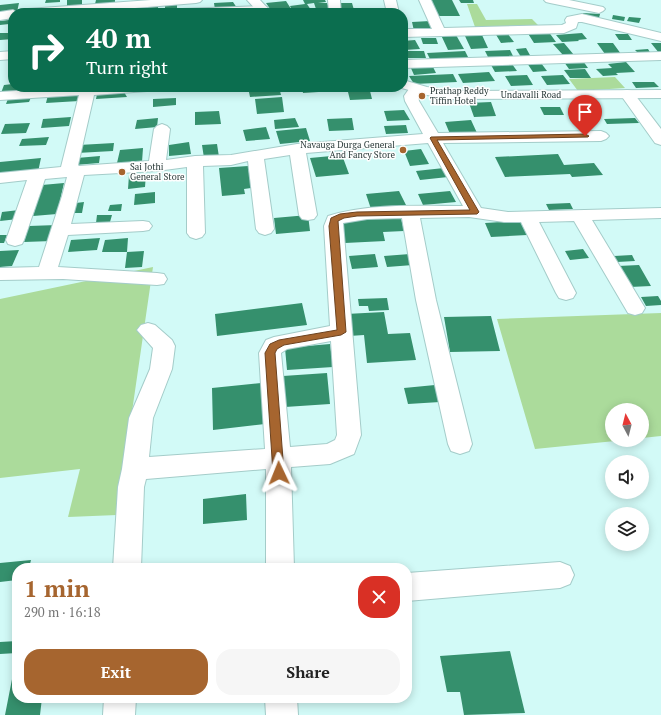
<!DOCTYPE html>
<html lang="en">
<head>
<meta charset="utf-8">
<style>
	:root { --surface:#fff; --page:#f6f6f6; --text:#222; --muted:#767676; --accent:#a6652f }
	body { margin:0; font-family:"PT Serif",serif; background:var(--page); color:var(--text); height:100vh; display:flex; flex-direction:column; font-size:15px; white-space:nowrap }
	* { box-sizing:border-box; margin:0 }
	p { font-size:13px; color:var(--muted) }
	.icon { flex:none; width:22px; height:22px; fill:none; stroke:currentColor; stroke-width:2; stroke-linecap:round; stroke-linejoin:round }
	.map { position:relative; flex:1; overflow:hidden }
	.details { position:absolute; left:12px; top:563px; width:400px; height:140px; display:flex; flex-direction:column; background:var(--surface); border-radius:16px; box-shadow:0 2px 10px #0003 }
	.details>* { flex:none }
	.top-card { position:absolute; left:8px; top:8px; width:400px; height:84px; border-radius:16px; box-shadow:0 2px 10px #0003; background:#0b6e4f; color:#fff; overflow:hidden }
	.needle { width:26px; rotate:353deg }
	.tools { position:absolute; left:605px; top:403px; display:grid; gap:8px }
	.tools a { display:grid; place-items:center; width:44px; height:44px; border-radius:50%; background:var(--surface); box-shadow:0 2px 10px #0003; font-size:20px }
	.pin { position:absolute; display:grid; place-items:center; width:34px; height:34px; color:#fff; margin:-41px -17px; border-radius:50% 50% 50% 0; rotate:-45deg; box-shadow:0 0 4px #0007 }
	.pin .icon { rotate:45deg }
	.me { position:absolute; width:44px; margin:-22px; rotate:358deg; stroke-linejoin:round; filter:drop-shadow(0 0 3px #0008) }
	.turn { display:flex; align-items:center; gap:14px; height:84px; padding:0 12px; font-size:18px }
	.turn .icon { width:52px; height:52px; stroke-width:2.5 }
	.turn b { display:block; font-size:28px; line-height:34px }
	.round { display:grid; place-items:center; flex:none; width:42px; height:42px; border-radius:16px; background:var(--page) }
	.headline { display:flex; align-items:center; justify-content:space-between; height:68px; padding:0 12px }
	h1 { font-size:24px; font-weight:800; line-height:30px; color:var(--accent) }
	.cta { display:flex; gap:8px; margin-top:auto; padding:8px 12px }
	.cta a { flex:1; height:46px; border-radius:16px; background:var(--accent); color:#fff; font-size:16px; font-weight:800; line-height:46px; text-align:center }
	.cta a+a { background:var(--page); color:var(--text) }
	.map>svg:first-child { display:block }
</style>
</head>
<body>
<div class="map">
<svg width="661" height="715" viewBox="0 0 661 715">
	<rect width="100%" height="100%" fill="#d2faf7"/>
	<path fill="#abdb9b" d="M467 4H477L486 20 532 19 538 25 475 27Z
		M615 77 625 88 578 91 569 79Z
		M153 267 117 515 68 517 80 469 0 478V299Z
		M661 313V436L642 438V410H612V440H625L535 449 497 319Z"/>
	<path fill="#35906d" d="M46 0H60V2L45 3Z
		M67 0H82V5L67 6Z
		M96 0H115V3L95 4Z
		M303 0H325L326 2 318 3H327L329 8 316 9 314 3 307 4 311 10 282 13H273L266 3 286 1 293 12 290 6 305 4Z
		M426 0H452L460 16H434Z
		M459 0H473L474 3H461Z
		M233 2 237 8 215 10 214 3Z
		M19 3 17 12 0 13V5Z
		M165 3H177V9H165Z
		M335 3H352L354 10 337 11Z
		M158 4V11L141 12 142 5Z
		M583 13 600 14 599 18 583 16Z
		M613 15 625 17 624 21 612 19Z
		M629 17 641 18 639 23 627 21Z
		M9 20V24L0 25V21Z
		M430 21 432 30 414 31 412 22Z
		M548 31 556 42 534 43 527 32Z
		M0 33H13V39L0 40Z
		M495 33H507L514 42 501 43Z
		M582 33 587 39 578 40 579 41 562 42 556 35Z
		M615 34H628L632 40H619Z
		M441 35H456L464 49 448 50Z
		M482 35 488 48 471 49 465 36Z
		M421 38H436L438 44H423Z
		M415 40 420 49 404 50 403 41Z
		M564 43 574 55H563L553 44Z
		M597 43H613L621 54H605Z
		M651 43H661V53H659Z
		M526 48 531 57H521L516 49Z
		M648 49 651 54H639L635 50Z
		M510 50 514 58 489 59 485 51Z
		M406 51H424L426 58H407Z
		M465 51 469 59 431 61 427 53Z
		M583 61 588 68 569 69 564 62Z
		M626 62 635 72 616 73 618 75 603 76 596 69 612 68 608 64Z
		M527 63H541L547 71 533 72Z
		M512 64 517 71 495 72 491 65Z
		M432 65 436 73 414 75 410 66Z
		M585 69 591 78H570L564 70Z
		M489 72 495 81 463 83 458 74Z
		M453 74 457 82 414 84 409 76Z
		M527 75 533 85 511 86 505 76Z
		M563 75 570 84 547 85 541 76Z
		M632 82H654L659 87 636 88Z
		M13 84V87H30L28 91 1 93 4 85Z
		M248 87H279L281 95 250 97Z
		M302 87H333L334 91 303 93Z
		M347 87H368L369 88 347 90Z
		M370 91 372 99 350 100 348 92Z
		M124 92 127 97 96 99 97 94Z
		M80 93 79 101 46 103 48 95Z
		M32 95 29 102 6 104 9 96Z
		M282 97 284 112 257 114 255 99Z
		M176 98V105L153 107V99Z
		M491 102 496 116 474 117 469 103Z
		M540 107H560L564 115H544Z
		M404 110 410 120 387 121 384 111Z
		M219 111 221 124 195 125V112Z
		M71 117 69 126 41 128 43 119Z
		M158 118 157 127 135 129 137 120Z
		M295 118 299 127 275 129 274 120Z
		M352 118 354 130 329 131 327 119Z
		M635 118 639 123 607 124 604 119Z
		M471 120 477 133 450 134 445 122Z
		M30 123 26 133 1 134 5 124Z
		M406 125 408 133 386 134 384 126Z
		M266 127 270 139 246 141 243 130Z
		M306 128 310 141 280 144 276 131Z
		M49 137 46 145 19 146 22 139Z
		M189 142 191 154 169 156V145Z
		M114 143 113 151 77 153 79 145Z
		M217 144 219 157 204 158 202 145Z
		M143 148 142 162 117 163 120 150Z
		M421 149 429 164 410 166 404 151Z
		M558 154 564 165 594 163 603 175 572 177 570 174 505 177 495 157Z
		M342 155 349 174 316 177 310 158Z
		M100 156 99 163 75 165 77 158Z
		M41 158 38 172 0 175V162Z
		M248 166 251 188 244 189 245 194 222 196 219 168Z
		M444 168 448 177 420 180 416 171Z
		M146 174 145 187 128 189 129 175Z
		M64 183 57 214 33 216 42 185Z
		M399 191 406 205 371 209 366 194Z
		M450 191 456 202 423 205 418 194Z
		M155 192V203L134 205 135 194Z
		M84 202 82 213H72L76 203Z
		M570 203 573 209 549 210 546 204Z
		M122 204 121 211H108L110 205Z
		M19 210 18 219 0 221 2 212Z
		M97 215H112L110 222 96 223Z
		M308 215 310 231 276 234 274 218Z
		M401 218 404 231 383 232 385 241 345 243 343 220Z
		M520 221 527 235 491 237 485 223Z
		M57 225 52 241 24 242 29 226Z
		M0 235H7L4 243H0Z
		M100 238 97 250 68 252 71 240Z
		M128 238 127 252H102L105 240Z
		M583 249 589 258 570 260 565 251Z
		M19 250 12 266 0 267V251Z
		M144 251 142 267 125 268 127 252Z
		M375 254 378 267 352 269 349 256Z
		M410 254 413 265 387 267 384 256Z
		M632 255 635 261 617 262 614 256Z
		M639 265 651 286 630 287 618 266Z
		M658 296 661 301V305L646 306 641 297Z
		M387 298 389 310 369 311 368 306H359L358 299Z
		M302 303 307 325 217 336 215 314Z
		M384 312 388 334 410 333 416 360 367 363 364 335 349 336 346 314Z
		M491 316 500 351 450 352 444 317Z
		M330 344 333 367 287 370 285 348Z
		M327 373 330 404 285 407 283 376Z
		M261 383 265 424 213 430 212 388Z
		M435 385 440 402 408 404 404 388Z
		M246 494 247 520 203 524V499Z
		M31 560 29 568H17V580L0 582V563Z
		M120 564V568H91V567Z
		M17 641V653L0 654V642Z
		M510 651 525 713 464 715 460 692H447L440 656Z
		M17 668V698H42L40 715H5L14 669Z"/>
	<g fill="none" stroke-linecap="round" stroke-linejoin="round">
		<g stroke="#a4ccc9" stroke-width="2">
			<path id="minor" d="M151 0H202L200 2 196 3 74 13H22L24 10 28 9Z
				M328 0H340L341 13H329Z
				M384 0H396L399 13H387Z
				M419 0H431L444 28 562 25 566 23 565 20 567 17 582 14 661 33V41L582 22H578L576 28 564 33 403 37V29H432Z
				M544 0H569L603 7 605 9 603 11 599 13 550 3 546 2Z
				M263 6 267 7 269 10 267 13H176L178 10 182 9Z
				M13 10 18 13H13V18L0 20V12Z
				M13 51V59L0 60V52Z
				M661 52V60L403 68V60Z
				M416 85 421 86 423 89 418 96 419 101 438 133 601 131 606 133 609 136 606 139 601 141 443 143 481 208 508 212 661 208V218L592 220 645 308 642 313 635 315 628 313 574 221 539 222 576 293 573 298 566 300 559 298 556 293 521 222H504L469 217 420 218 436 300 472 444 469 451 460 454 451 451 448 444 416 300 402 218 367 219 343 223 361 435 354 454 330 464 291 467 294 568H266V469L146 479 144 487 141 568H113L118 487 122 469 129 418 150 369 153 348 137 330 141 325 148 323 155 325 172 340 175 346 172 369 153 418 149 457 265 449 259 353 266 340 274 337 330 326 324 226 328 216C367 203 421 206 463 206L428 143 306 153 317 215 314 219 308 220 302 219 299 215 290 155 264 159 274 229 271 233 265 235 259 233 256 229 248 161 231 165 203 166 205 233 202 237 196 239 190 237 187 233V167L157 171 84 175 71 224 143 221 149 222 152 226 149 230 143 231 68 235 58 267 157 273 164 274 167 279 164 284 157 285 63 279 0 280V268L39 267 62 196 67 177 45 179 24 240 22 244 15 246 8 244 6 240 27 180 0 183V173L61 167 79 95 0 100V92L78 87H154L152 90 147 91 94 95 78 165 79 166 149 161 154 129 157 126 162 124 167 126 170 129 166 160 195 156 231 155 297 144 423 134 405 101 404 96 411 86ZM331 341 337 435 335 440 327 444 290 447 281 353 287 349Z
				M627 90 632 91 661 129V145L655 143 620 94 622 91Z
				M560 562 570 566 574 575 570 584 560 588 407 601V573Z
				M104 698H136L135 715H103Z
				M265 698H297L298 715H266Z"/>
		</g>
		<g stroke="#a4ccc9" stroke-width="2">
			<path id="primary" d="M247 0H260L272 13H259Z
				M403 80 427 87 452 91 661 90V98L452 99 427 95 398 87H403Z"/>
		</g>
		<use href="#minor" fill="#fff" fill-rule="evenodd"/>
		<use href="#primary" fill="#fff" fill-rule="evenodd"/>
	</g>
	<path fill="#a6652f" stroke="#6c421f" d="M585 134 589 136 588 137 437 140 479 212 477 214 357 216 344 218 338 221 346 332 341 335 284 345 277 349 275 353 284 473 282 476 279 478 275 476 273 473 265 353 270 344 279 340 337 330 329 226 331 218 340 214 357 212 470 210 430 138 431 137Z"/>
	<g fill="#a6652f" stroke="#fefefe" stroke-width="1.5">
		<circle cx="422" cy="96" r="4"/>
		<circle cx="403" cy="150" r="4"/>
		<circle cx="122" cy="172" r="4"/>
	</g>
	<g text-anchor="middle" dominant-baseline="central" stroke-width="3" stroke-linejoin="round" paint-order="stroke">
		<g font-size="9" fill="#283837" stroke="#fefefe" text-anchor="start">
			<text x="430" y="91">Prathap Reddy<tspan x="430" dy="10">Tiffin Hotel</tspan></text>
			<text x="395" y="145" text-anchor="end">Navauga Durga General<tspan x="395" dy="10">And Fancy Store</tspan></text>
			<text x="130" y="167">Sai Jothi<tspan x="130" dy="10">General Store</tspan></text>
		</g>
		<g font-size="9" fill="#283837" stroke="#fefefe">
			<text x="531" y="95">Undavalli Road</text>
		</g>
	</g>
</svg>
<div class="tools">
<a><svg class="needle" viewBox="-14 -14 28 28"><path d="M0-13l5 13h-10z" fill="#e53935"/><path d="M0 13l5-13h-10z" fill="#767676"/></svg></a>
<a><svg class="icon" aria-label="sound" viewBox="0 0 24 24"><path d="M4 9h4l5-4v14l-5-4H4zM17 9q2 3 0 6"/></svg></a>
<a><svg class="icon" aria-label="layers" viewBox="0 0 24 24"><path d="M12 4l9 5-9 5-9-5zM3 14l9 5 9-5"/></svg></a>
</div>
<div class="pin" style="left:585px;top:136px;background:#d93025"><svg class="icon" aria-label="arrive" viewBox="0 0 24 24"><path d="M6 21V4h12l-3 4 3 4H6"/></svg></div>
<svg class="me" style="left:279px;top:473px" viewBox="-20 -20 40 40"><path d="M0-17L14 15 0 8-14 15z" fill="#a6652f" stroke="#fff" stroke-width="4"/></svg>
<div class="top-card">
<div class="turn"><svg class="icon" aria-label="right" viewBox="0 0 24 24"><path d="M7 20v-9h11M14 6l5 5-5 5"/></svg><div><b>40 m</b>Turn right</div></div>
</div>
<section class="details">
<div class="headline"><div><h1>1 min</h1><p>290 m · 16:18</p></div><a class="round" style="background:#d93025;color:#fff"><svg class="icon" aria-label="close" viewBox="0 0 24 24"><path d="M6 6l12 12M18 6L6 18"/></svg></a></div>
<div class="cta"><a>Exit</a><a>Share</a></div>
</section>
</div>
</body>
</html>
